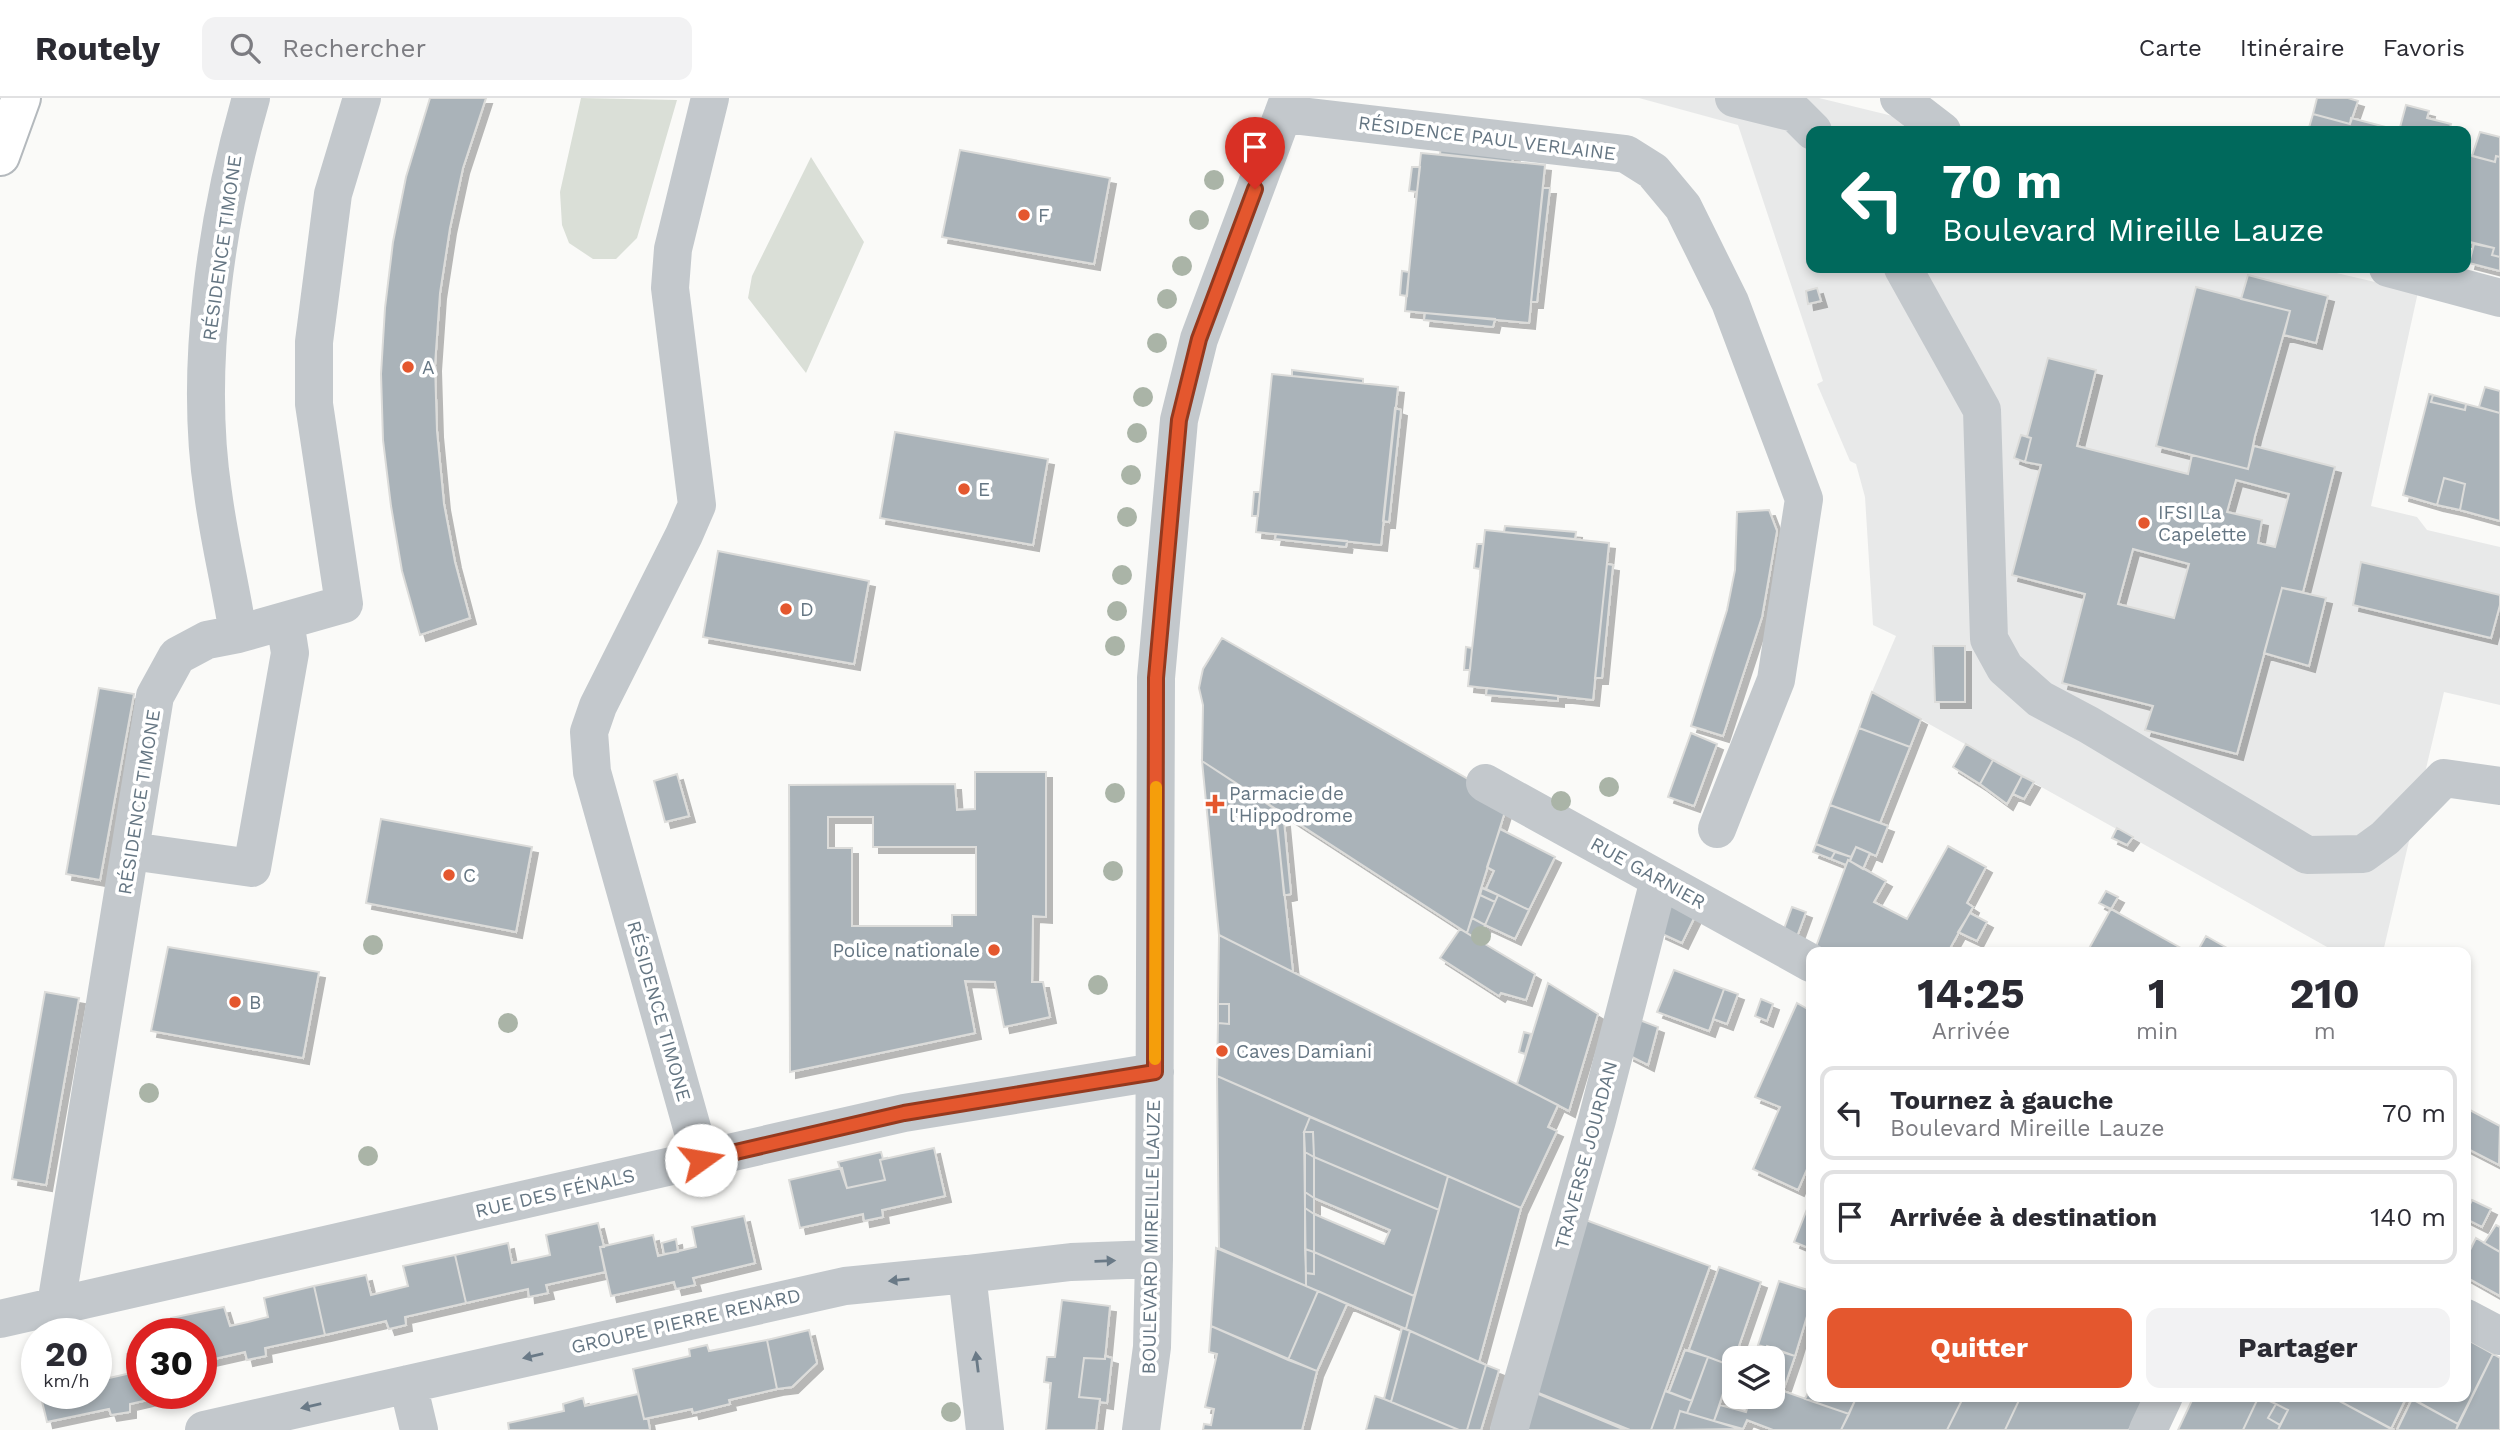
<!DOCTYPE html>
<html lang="fr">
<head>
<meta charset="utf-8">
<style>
	:root { --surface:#fff; --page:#f2f2f3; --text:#2b2b33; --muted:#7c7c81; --line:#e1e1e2; --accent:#e4572e }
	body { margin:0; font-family:"Work Sans",sans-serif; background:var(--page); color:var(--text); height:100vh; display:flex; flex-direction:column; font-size:26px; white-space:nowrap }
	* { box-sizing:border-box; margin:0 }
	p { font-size:23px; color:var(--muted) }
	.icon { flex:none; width:38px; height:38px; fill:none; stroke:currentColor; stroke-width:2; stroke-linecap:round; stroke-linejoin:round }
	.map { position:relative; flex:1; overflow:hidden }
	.drawer { position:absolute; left:1806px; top:849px; width:665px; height:455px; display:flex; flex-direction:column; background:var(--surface); border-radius:14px; box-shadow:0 4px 10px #0003 }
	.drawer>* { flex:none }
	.top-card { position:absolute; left:1806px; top:28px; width:665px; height:147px; border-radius:14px; box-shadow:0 4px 10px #0003; background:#00695c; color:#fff; overflow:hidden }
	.fabs { position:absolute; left:1722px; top:1248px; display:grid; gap:14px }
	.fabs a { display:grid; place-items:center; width:63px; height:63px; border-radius:14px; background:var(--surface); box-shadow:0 4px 10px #0003; font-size:35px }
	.speed { position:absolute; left:21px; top:1220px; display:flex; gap:14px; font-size:35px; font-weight:700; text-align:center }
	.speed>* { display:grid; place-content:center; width:91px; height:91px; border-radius:50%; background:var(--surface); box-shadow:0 4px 10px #0003; line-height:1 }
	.speed small { font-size:18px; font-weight:400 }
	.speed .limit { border:10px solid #d22; background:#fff; color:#111 }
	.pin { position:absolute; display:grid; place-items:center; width:60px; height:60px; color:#fff; margin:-72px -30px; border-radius:50% 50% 50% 0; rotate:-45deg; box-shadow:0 0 7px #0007 }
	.pin .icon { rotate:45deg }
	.me { position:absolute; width:77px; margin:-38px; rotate:77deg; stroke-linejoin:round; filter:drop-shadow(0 0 5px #0008) }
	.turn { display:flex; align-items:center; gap:24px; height:147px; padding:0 21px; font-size:32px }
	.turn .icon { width:91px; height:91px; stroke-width:2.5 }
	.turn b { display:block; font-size:49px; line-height:60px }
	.eta { display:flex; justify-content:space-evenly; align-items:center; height:119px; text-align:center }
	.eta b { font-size:42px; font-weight:700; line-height:49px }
	.primary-button { display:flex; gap:14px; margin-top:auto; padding:14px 21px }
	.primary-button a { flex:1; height:80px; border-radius:14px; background:var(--accent); color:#fff; font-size:28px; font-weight:700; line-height:80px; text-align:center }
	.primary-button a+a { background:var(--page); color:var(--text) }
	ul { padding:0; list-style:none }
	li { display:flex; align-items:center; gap:21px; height:94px; margin:0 14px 10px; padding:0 7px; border:4px solid var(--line); border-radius:14px }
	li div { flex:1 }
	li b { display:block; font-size:26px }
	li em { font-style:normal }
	header { display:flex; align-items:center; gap:42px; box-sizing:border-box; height:98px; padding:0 35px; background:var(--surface); border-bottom:2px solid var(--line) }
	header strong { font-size:33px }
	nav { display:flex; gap:38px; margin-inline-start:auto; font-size:24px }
	.search { width:490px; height:63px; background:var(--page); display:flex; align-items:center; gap:18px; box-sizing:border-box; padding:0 24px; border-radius:14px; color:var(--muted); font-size:26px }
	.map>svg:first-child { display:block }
</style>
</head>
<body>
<header>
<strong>Routely</strong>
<div class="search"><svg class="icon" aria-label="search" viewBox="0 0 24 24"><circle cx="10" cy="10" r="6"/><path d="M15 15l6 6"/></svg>Rechercher</div>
<nav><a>Carte</a><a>Itinéraire</a><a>Favoris</a></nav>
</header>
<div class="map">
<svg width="2500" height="1332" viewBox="0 0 2500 1332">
	<defs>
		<filter id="shadow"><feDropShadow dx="6" dy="6" stdDeviation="0" flood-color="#0004"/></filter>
	</defs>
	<rect width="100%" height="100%" fill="#fafaf8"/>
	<path fill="#e8e9e9" d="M1639 0H1819L1905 21 1916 33H1811V170H2315L2418 194 2371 408 2417 419 2427 432 2500 449V607L2444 594 2383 854H2336L1872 594 1896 538 1873 527 1865 399 1856 366 1850 363 1817 286 1823 283 1738 27Z"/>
	<path fill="#dadfd7" d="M581 0 677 2 637 140 616 161H593L569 145 562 127 560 94Z
		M811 59 864 144 806 275 748 200 752 178Z"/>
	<path fill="#aab3b9" stroke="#dcdcda" stroke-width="2" fill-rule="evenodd" filter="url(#shadow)" d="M430 0H486L463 70 450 130 440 195 435 267 437 333 444 406 455 464 470 520 420 537 402 473 391 408 383 342 381 276 385 210 393 144 406 79Z
		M2317 0H2348L2358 3 2350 26 2313 16Z
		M2406 7 2429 13 2427 20 2451 26 2449 33H2399Z
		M2313 16 2350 26 2351 20 2401 33H2308Z
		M2480 34 2500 39V59L2496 58 2495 64 2472 58Z
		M1441 49 1514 57 1512 64 1440 56Z
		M960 52 1110 80 1094 166 942 139Z
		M1421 55 1545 67 1529 225 1405 213Z
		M2466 56 2495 64 2496 58 2500 59V159L2492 157 2494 150 2466 143Z
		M1412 69H1420L1417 94 1409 93Z
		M1543 90H1550L1537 204H1531Z
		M2474 146 2494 150 2492 157 2500 159V173L2469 165Z
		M1402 173 1409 174 1407 198 1400 197Z
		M2248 177 2328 198 2316 245 2284 237 2290 213 2241 201Z
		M2196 189 2290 213 2255 338 2248 371 2156 348Z
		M1817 190 1821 203 1808 206 1806 193Z
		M1425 215 1495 221 1493 229 1424 222Z
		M2048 260 2096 272 2077 348 2188 376 2192 357 2248 371 2254 348 2335 369 2303 494 2282 490 2237 656 2145 632 2153 608 2062 585 2085 496 2012 477 2041 367 2025 364 2031 340 2027 339ZM2236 382 2289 396 2275 449 2258 445 2262 422 2227 414ZM2133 451 2189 466 2174 520 2118 506Z
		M1292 272 1363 281V285L1292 278Z
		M1272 276 1398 289 1381 447 1256 434Z
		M2485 289 2500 293V315L2479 309Z
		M2429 296 2433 297 2431 304 2465 312 2466 306 2500 315V423L2460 412 2465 386 2444 380 2437 407 2403 397Z
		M2433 297 2466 306 2465 312 2431 304Z
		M1395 310 1401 312 1389 424 1383 423Z
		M895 334 1048 361 1033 447 880 420Z
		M2021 337 2031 340 2025 364 2014 360Z
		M2444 380 2465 386 2460 412 2437 407Z
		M1254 394H1260L1258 418H1252Z
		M1769 412 1777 433 1762 519 1723 638 1691 628 1727 512 1735 472 1737 414Z
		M1505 428 1576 434 1575 441 1504 434Z
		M1485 432 1609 445 1593 602 1468 588Z
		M1276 436 1347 443 1346 449 1275 441Z
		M1477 446H1483L1480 471 1474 470Z
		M718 453 869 483 854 566 703 539Z
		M2361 464 2500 497V507L2491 540 2353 507Z
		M1607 466 1613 467 1602 580H1595Z
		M2282 490 2326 500 2309 568 2264 555Z
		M1222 540 1508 704 1467 835 1202 663 1203 607 1199 590 1201 580 1203 571Z
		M1933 548H1965V604H1935Z
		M1466 549 1472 550 1470 572H1464Z
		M99 590 134 596 100 782 66 776Z
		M1487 590 1558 598V603L1486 597Z
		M1872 594 1921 621 1910 649 1859 630Z
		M1859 630 1910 649 1880 725 1830 707Z
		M1691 635 1717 646 1694 708 1668 699Z
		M1966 646 1993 662 1980 686 1953 669Z
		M1993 662 2022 678 2007 706 1980 686Z
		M1202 663 1275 711 1293 874 1219 837Z
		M975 674H1046V819L1033 818 1032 884H1043L1050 919 1004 929 995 884 965 883 975 935 790 974 789 687 955 686 957 712 975 711ZM828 719H873V749H976V817H952V828H852V750H828Z
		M677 676 689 718 665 724 654 683Z
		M2022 678 2034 684 2024 701 2013 696Z
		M1830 707 1888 728 1876 758 1856 749 1851 759 1816 746Z
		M381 721 532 749 516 834 366 805Z
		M1284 723 1291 796 1287 797H1284L1277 724Z
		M2117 730 2133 739 2127 747 2112 740Z
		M1500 731 1555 759 1529 812 1486 791 1494 773 1487 769Z
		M1816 746 1835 754 1831 761 1813 754Z
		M1948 748 1986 769 1967 805 1973 809 1948 854H1814L1848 762 1886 783 1874 804 1907 821Z
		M1856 749 1870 755 1863 771 1850 763Z
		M1835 754 1851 759 1850 763 1848 762 1846 767 1831 761Z
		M1482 790 1498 797 1495 804 1480 797Z
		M2106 793 2118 799 2111 811 2188 854H2087L2111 811 2099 805Z
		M1480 797 1495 804 1485 827 1472 820Z
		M1498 797 1529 812 1515 841 1485 827Z
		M1669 800 1699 810 1682 845 1660 835Z
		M1792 809 1806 814 1795 844 1782 836Z
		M1970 815 1987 824 1977 843 1958 834Z
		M1472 820 1485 827 1479 842 1467 835Z
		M1460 831 1535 876 1526 902 1501 895 1499 898 1440 860Z
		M1219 837 1558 1007 1548 1029 1557 1033 1521 1110 1217 978 1218 925 1229 926V906H1218Z
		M2206 838 2234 854H2197Z
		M168 849 319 874 303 960 151 933Z
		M1674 872 1724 891 1709 933 1657 914Z
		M1548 885 1598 916 1569 1013 1517 986Z
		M1724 891 1738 896 1727 926 1713 921Z
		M45 894 79 900 46 1087 12 1081Z
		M1761 901 1773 906 1767 923 1755 918Z
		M1797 905 1811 913V1062L1798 1092 1753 1071 1780 1009 1755 999Z
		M1218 906H1229V926L1218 925Z
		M1637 921 1658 929 1648 967 1628 957Z
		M1524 934 1531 936 1525 956 1519 954Z
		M1217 978 1310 1019 1304 1034 1306 1188 1219 1150Z
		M2466 1010 2500 1028 2499 1067 2466 1050Z
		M1310 1019 1448 1078 1439 1112 1314 1059 1313 1034H1304Z
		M1304 1034H1313L1314 1059 1305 1054Z
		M934 1050 945 1098 882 1112 883 1119 864 1123 863 1116 800 1130 789 1082 842 1070 847 1090 885 1082 880 1062Z
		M881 1054 883 1061 880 1062 885 1082 847 1090 838 1064Z
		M1305 1054 1314 1059V1100L1305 1094Z
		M1314 1059 1439 1112 1414 1198 1314 1154V1116L1384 1146 1390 1132 1314 1100Z
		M1448 1078 1521 1110 1479 1264 1406 1231Z
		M1305 1094 1314 1100V1116L1305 1110Z
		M1811 1101V1151L1794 1144Z
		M2472 1102 2491 1111 2482 1129 2466 1121V1114Z
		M1305 1110 1314 1116V1154L1305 1151Z
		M744 1118 755 1165 693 1180 695 1187 676 1191 674 1184 611 1198 600 1149 653 1137 658 1158 696 1149 692 1129Z
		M1583 1121 1710 1168 1651 1332H1630L1536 1294Z
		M598 1125 604 1149H600L605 1174 546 1187 548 1195 529 1199 528 1191 466 1205 455 1157 508 1145 512 1165 532 1161 550 1157 546 1137Z
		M2496 1127 2500 1129V1154L2484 1145Z
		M2476 1140 2500 1154V1198L2466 1179V1160Z
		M676 1141 678 1154 664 1156 662 1145Z
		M1216 1150 1318 1193 1288 1262 1211 1228Z
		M1305 1151 1314 1154V1176L1306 1175Z
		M1314 1154 1414 1198 1406 1231 1306 1188V1175L1314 1176Z
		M455 1157 466 1205 405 1219 406 1227 389 1231 386 1223 325 1237 314 1188 366 1177 371 1197 408 1188 403 1168Z
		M1719 1169 1761 1184 1732 1268 1689 1252Z
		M1779 1183 1811 1193V1205L1795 1258 1758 1247Z
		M314 1188 325 1237 265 1250 266 1258 247 1262 245 1254 201 1264V1236H175L171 1220 224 1209 230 1228 248 1224 268 1219 264 1200Z
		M1318 1193 1347 1206 1317 1273 1288 1262Z
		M1062 1202 1110 1208 1105 1261 1084 1260 1079 1299 1100 1301 1096 1332H1046L1051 1285 1044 1284 1047 1259H1055Z
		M1211 1228 1317 1273 1302 1332H1203L1204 1326 1211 1327 1214 1311 1205 1309 1217 1256 1209 1254Z
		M1402 1230 1410 1233 1391 1304 1384 1301Z
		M809 1232 817 1265 792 1289 777 1291 767 1242Z
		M1410 1233 1486 1267 1467 1332H1459L1391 1304Z
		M2466 1241 2493 1256 2458 1326 2408 1298H2466Z
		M767 1242 777 1291 729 1302 730 1306 693 1315 692 1311 644 1321 633 1271 690 1258 689 1251 707 1247 709 1253Z
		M1767 1248 1795 1258 1783 1293 1849 1316 1841 1332H1773L1747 1322 1743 1331 1714 1323 1720 1307 1746 1314 1751 1298H1773V1260H1763Z
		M142 1252V1295H178L130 1306V1314L111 1317 109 1311 47 1324 40 1295H96V1283L131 1275 127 1256Z
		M1685 1252 1708 1259 1692 1303 1669 1294Z
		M2493 1256 2500 1260V1332H2456Z
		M1105 1258 1112 1260 1107 1305 1100 1304V1301L1079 1299 1084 1260 1105 1261Z
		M1708 1259 1732 1268 1714 1323 1687 1315Z
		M1486 1267 1499 1272 1481 1332H1467Z
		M1811 1289V1298H1857L1849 1316 1805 1301Z
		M1665 1293 1692 1303 1687 1315 1680 1313 1674 1332H1651Z
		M1536 1295 1625 1332H1527Z
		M638 1296 644 1321H648L650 1332H509L508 1325 564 1313 563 1306 583 1300 585 1308Z
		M1375 1298 1384 1301 1459 1332H1366Z
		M1857 1298H1964L1947 1332H1841Z
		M1964 1298H2021L2005 1332H1947Z
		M2021 1298H2146L2129 1332H2005Z
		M2194 1298H2259L2243 1332H2178Z
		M2259 1298 2276 1306 2268 1320 2280 1327 2278 1332H2243Z
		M2260 1298H2330L2394 1332H2278L2288 1312Z
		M2335 1298H2407L2391 1331 2334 1300Z
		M2412 1301 2458 1326 2456 1332H2397Z
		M2276 1306 2288 1312 2280 1327 2268 1320Z
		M1680 1313 1714 1323 1740 1331 1674 1332Z"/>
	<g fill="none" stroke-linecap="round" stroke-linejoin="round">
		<g stroke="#b4b9bd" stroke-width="42">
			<path id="highway" d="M0 58 21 0"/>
		</g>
		<path stroke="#c3c8cc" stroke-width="38" d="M1734 0 1795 15 1813 33
			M1899 0 1942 33
			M1283 16 1626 56 1653 73 1683 109 1730 204 1804 401 1776 582 1717 731
			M1903 170 1982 312 1989 541 2005 570 2040 601 2089 627 2307 757 2363 756 2385 740 2444 680 2500 688
			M2388 170 2500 200
			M238 536 344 506 314 306V244L333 96 362 0
			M1485 685 1811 865
			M131 753 252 770 290 555 285 523
			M701 1062 592 674 589 634 598 608 684 437 697 407 670 190 673 151 710 0
			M56 1207 155 598 177 558 207 542 238 536C231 489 219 442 213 395 194 270 216 121 251 0
			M2466 1220 2500 1238
			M0 1221 904 1015 1155 974
			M408 1286 419 1332
			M204 1332 845 1188 967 1176
			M985 1332 967 1176 1071 1164 1154 1161
			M1141 1332 1152 1249 1154 1161 1156 580 1179 322 1199 241 1289 0
			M1509 1332 1597 1022 1659 782
			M2148 1332 2164 1298"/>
		<use href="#highway" stroke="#fff" stroke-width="38"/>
	</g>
	<g fill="#aab4a7">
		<circle cx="1214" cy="82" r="10"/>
		<circle cx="1199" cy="122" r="10"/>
		<circle cx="1182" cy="168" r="10"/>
		<circle cx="1167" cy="201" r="10"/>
		<circle cx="1157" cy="245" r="10"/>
		<circle cx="1143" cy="299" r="10"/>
		<circle cx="1137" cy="335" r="10"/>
		<circle cx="1131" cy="377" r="10"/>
		<circle cx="1127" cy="419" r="10"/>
		<circle cx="1122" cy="477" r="10"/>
		<circle cx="1117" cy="513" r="10"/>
		<circle cx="1115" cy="548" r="10"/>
		<circle cx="1609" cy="689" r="10"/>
		<circle cx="1115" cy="695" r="10"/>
		<circle cx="1561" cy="703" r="10"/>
		<circle cx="1113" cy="773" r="10"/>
		<circle cx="1481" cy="838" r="10"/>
		<circle cx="373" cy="847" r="10"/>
		<circle cx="1098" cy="887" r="10"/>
		<circle cx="508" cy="925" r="10"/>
		<circle cx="149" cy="995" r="10"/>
		<circle cx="368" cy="1058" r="10"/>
		<circle cx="951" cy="1314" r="10"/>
	</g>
	<defs><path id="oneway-solid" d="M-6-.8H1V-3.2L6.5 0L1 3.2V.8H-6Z" transform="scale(1.75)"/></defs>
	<g fill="#6a7a87">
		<use href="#oneway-solid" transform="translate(1105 1163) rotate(-2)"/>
		<use href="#oneway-solid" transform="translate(899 1182) rotate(174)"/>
		<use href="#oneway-solid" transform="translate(533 1258) rotate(167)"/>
		<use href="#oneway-solid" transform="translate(977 1264) rotate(-97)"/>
		<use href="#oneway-solid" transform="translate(311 1308) rotate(167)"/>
	</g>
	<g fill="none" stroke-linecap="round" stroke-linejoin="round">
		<g stroke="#94391e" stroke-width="18">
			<path id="route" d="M701 1062 904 1015 1155 974 1156 580 1179 322 1199 241 1255 91"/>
		</g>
		<use href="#route" stroke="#e4572e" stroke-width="12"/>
		<path stroke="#f59e0b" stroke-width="12" d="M1155 961 1156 689"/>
	</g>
	<g fill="#e4572e" stroke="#fff" stroke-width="2.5">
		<circle cx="1024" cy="117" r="7"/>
		<circle cx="408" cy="269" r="7"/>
		<circle cx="964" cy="391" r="7"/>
		<circle cx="2144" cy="425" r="7"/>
		<circle cx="786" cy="511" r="7"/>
		<path d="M1211.5 695.5h7v7h7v7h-7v7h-7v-7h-7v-7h7z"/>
		<circle cx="449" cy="777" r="7"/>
		<circle cx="994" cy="852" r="7"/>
		<circle cx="235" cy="904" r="7"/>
		<circle cx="1222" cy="953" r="7"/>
	</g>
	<g text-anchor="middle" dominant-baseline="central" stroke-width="7" stroke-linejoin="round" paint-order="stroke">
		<g font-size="19" fill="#657683" stroke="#fff">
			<text transform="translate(1487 40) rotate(7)">RÉSIDENCE PAUL VERLAINE</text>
			<text transform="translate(222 150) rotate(-82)">RÉSIDENCE TIMONE</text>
			<text transform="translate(139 704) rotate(-81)">RÉSIDENCE TIMONE</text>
			<text transform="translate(1648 775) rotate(29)">RUE GARNIER</text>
			<text transform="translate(659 913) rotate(74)">RÉSIDENCE TIMONE</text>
			<text transform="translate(1586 1057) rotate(-75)">TRAVERSE JOURDAN</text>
			<text transform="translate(555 1095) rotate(-13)">RUE DES FÉNALS</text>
			<text transform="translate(1151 1139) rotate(-89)">BOULEVARD MIREILLE LAUZE</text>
			<text transform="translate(686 1223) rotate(-13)">GROUPE PIERRE RENARD</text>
		</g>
		<g font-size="19" fill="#657683" stroke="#fff" text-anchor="start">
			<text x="1038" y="117">F</text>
			<text x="422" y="269">A</text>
			<text x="978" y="391">E</text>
			<text x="2158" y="414">IFSI La<tspan x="2158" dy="22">Capelette</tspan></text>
			<text x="800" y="511">D</text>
			<text x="1229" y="695">Parmacie de<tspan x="1229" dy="22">l'Hippodrome</tspan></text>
			<text x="463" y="777">C</text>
			<text x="980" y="852" text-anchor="end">Police nationale</text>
			<text x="249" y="904">B</text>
			<text x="1236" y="953">Caves Damiani</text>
		</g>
	</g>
</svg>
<div class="fabs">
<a><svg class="icon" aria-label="layers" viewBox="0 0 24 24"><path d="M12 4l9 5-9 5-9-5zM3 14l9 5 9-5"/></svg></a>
</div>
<div class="speed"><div>20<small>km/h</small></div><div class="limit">30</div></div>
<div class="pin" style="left:1255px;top:91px;background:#d93025"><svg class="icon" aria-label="arrive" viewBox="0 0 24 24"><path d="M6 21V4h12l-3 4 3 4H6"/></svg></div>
<svg class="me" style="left:701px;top:1062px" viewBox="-20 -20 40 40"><circle r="19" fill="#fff"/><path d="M0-13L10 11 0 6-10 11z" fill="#e4572e"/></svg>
<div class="top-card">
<div class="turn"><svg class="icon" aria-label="left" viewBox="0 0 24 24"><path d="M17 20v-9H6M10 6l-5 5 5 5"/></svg><div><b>70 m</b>Boulevard Mireille Lauze</div></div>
</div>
<section class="drawer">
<div class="eta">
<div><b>14:25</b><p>Arrivée</p></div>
<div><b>1</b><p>min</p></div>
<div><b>210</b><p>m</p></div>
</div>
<ul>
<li><svg class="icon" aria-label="left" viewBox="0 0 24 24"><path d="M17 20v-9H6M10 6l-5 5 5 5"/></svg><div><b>Tournez à gauche</b><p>Boulevard Mireille Lauze</p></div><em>70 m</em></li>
<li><svg class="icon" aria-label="arrive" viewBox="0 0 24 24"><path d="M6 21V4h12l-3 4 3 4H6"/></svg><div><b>Arrivée à destination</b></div><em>140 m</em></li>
</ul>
<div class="primary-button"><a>Quitter</a><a>Partager</a></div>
</section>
</div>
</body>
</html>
